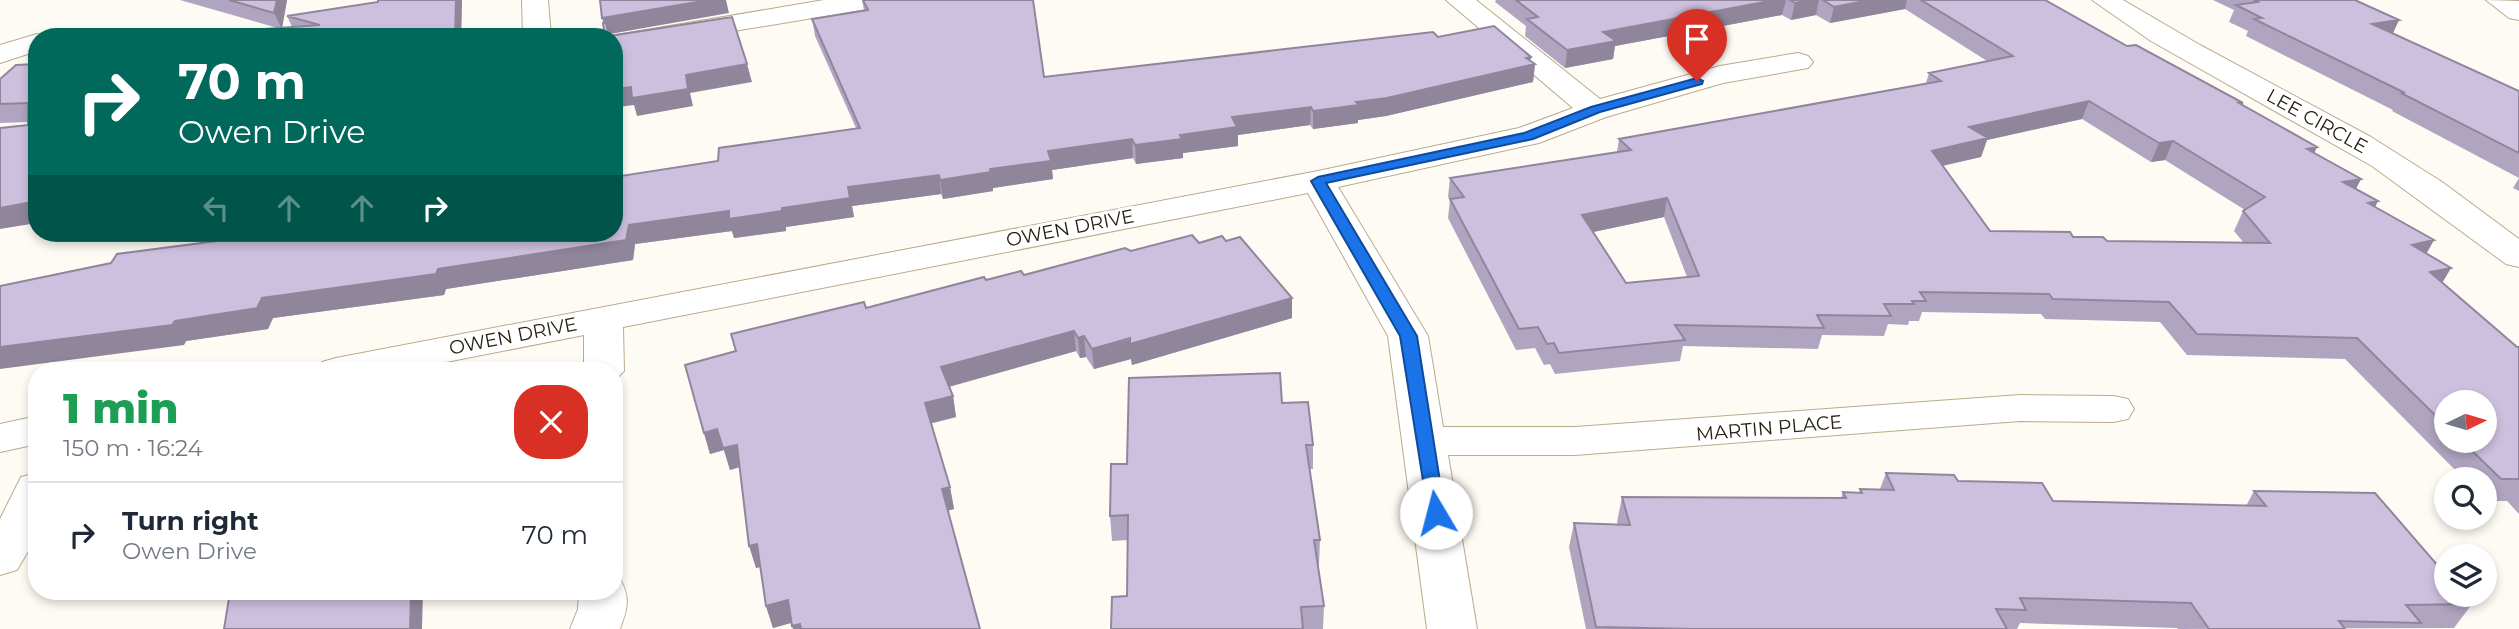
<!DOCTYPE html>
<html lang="en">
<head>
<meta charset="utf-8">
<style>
	:root { --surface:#fff; --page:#f2f2f3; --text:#1f2937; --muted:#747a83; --line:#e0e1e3 }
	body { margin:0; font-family:Montserrat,sans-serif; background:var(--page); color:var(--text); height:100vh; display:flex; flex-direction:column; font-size:26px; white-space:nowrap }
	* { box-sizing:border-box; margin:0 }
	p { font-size:23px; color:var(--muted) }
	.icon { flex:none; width:38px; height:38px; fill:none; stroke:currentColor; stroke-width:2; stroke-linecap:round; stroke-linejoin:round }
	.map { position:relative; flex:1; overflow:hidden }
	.side { position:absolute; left:28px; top:362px; width:595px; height:238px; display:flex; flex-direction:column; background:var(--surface); border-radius:28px; box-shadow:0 4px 10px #0003 }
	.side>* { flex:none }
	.banner { position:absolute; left:28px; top:28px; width:595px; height:214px; border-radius:28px; box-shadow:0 4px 10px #0003; background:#00695c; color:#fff; overflow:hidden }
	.needle { width:46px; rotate:85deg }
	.fabs { position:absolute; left:2434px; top:390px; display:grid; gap:14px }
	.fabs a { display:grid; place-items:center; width:63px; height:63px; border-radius:50%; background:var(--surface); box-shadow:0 4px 10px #0003; font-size:35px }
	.pin { position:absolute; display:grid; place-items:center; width:60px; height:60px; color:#fff; margin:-72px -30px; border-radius:50% 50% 50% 0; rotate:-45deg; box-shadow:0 0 7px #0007 }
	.pin .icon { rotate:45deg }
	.me { position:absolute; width:77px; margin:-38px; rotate:352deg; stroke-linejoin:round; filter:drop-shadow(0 0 5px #0008) }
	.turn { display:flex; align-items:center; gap:24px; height:147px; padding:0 35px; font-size:32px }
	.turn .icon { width:91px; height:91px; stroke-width:2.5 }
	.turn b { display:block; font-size:49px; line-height:60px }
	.lanes { display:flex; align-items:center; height:66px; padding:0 35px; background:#0003; justify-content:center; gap:35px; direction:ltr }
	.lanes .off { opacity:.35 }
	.round { display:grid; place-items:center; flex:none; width:74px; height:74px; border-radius:28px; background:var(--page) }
	.summary { display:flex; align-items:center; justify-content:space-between; height:119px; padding:0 35px }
	h1 { font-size:42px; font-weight:800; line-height:52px; color:#1e9e55 }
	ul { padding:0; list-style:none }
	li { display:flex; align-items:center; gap:21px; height:105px; padding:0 35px; border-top:2px solid var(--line) }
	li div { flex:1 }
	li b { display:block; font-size:26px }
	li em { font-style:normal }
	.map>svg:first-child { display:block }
</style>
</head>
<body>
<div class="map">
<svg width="2519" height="629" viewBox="0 0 2519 629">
	<rect width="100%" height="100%" fill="#fefbf4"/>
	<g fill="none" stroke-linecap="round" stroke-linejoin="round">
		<g stroke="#baab8c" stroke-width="2">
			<path id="minor" d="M522 0H548L551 37H523Z
				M824 0H886L882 6 873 8 614 51V37H605Z
				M1446 0H1476L1600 99 1720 66 1798 53 1808 56 1813 62 1808 68 1723 83 1606 117 1539 143 1338 187 1428 336 1443 427H1575L2020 395 2113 396 2128 399 2134 409 2128 419 2113 422 2020 421 1575 455H1448L1477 629H1427L1388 336 1308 193 623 327 624 371 614 381V371H584V335L400 371H316L322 362 336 358 1318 171 1519 128 1573 108Z
				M2092 0H2123L2200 45 2371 137 2442 182 2519 239V267L2506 264 2372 166 2151 41Z
				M37 34 48 37H37V51L0 63V45Z
				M37 416V444L0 452V424Z
				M37 473V536L17 570 0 575V519L21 477Z
				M614 577 620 579C631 598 627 610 620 629H570L578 609 579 592H614Z"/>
		</g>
		<g stroke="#baab8c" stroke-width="2">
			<path id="major" d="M2486 0 2519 1V20L2509 18Z"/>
		</g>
		<use href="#minor" fill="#fff" fill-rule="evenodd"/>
		<use href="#major" fill="#fff" fill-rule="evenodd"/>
	</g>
	<path fill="#b0a5c0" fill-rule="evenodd" d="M180 0H287L282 27H292L287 16 378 2V0H462L461 37H155L278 28Z
		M862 0H1033L1044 77 1438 37 1531 61 1535 64 1533 82 1386 116 1358 120V123L1313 129 1310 125 1238 135V146L1183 153V158L1136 164 1133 158 1052 170 1053 179 993 188V191L943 199 941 194 852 206 854 217 786 227V231L734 238 732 231 635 244 633 260 446 289 444 295 273 318 268 329 186 341 184 345 224 240 614 233 718 161 856 128 815 36 812 19 864 10Z
		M1496 0H2045L2127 46 2242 105 2317 147 2314 153 2361 179 2356 189 2378 201 2375 207 2434 240 2426 253 2451 268 2442 283 2517 347H2519V514L2507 501H2486L2485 500V480H2465L2345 359 2187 355 2160 322 2045 319 2041 314 1922 312 1919 321H1909L1908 325 1888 324 1884 336 1822 335 1818 349 1683 346 1680 361 1555 374 1550 364 1544 365 1535 348 1516 350 1448 218 1450 199 1448 197 1450 178 1617 152 1619 139 1926 83 1929 73 1987 61 1905 9 1830 23 1816 15 1791 20 1782 15 1615 46 1613 59 1565 68 1525 36 1526 26 1495 2ZM2082 119 2151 162 2165 160 2245 210 2243 211 2234 231 2244 243 2107 241 2073 237 1990 231 1943 166 1981 157 1987 140ZM1664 217 1687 277 1626 283 1593 232ZM2446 402 2485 441H2446Z
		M2213 0H2355L2399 20 2393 33 2519 91V178L2392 111 2393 110 2246 36 2248 31 2229 22 2234 10Z
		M37 64 28 125V122L0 123V79Z
		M2519 178V191L2513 188Z
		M1199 243 1292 318 1132 365 1131 359 1094 369 1086 357 1080 358 1076 351 949 387 953 396 956 417 931 423 950 487 954 509 947 511 980 629H793L791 623 773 628 766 606 761 567 756 568 739 467 730 470 724 450 710 454 704 433 735 351 731 334 866 308 986 280 1024 275 1131 251Z
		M1282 403 1313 445V469H1309L1320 540 1319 565H1318L1324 606 1323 629H1111L1127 596 1128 540 1112 541 1110 516 1127 464Z
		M1886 473 1958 481 2053 501 2246 506 2254 491 2472 604 2454 628 2178 629 2177 628 2020 623 2017 629H1586L1569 547 1574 523 1618 524 1617 522 1622 497 1841 498 1843 492 1859 493 1860 489H1880Z"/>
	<path fill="#90869c" d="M277 0H287L282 29 274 13Z
		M456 0H462L461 37H455Z
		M709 0H726L729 13 610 34 611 37 607 34 602 18Z
		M1775 0H1786L1782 15 1615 46 1613 59 1565 68 1567 50 1603 32Z
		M1811 0H1819L1816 15 1791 20 1795 3Z
		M1870 0H1907L1905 9 1830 23 1834 7Z
		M2399 20 2391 37 2372 24Z
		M1531 57 1530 66 1535 64 1533 82 1386 116 1358 120V123L1313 129V111L1356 102Z
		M747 64 752 82 690 93 693 106 637 116 634 105 618 107 614 94V89L686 75Z
		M2089 101 2082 119 1987 140 1981 157 1926 169 1932 151 1969 127Z
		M1311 107 1310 125 1238 135V146L1183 153V158L1136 164 1135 145 1232 117Z
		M1132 139 1133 158 1052 170 1053 179 993 188V191L943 199 940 180 990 169 1048 151Z
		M2173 141 2165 160 2151 162 2159 143Z
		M2317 147 2308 166 2307 149Z
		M939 175 941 194 852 206 854 217 786 227V231L734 238 732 231 635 244 633 260 446 289 444 295 273 318 268 329 186 341 184 345 0 369V347L175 321 262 298 438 269 629 225 729 211 782 208 848 187Z
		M2361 179 2351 198 2343 182Z
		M1667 198 1664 217 1579 235 1582 215Z
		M37 201V223L0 229V208Z
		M2378 201 2368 220V203Z
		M2434 240 2423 260 2412 245Z
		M2451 268 2439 288 2430 272Z
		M1292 298V318L1132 365 1131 359 1094 369 1092 349Z
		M1074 331 1076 351 944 388 941 367Z
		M1084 336 1086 357 1080 358 1078 338Z
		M953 396 956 417 929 424 925 403Z
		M717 429 737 445 743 466 730 470 724 450 710 454 704 433Z
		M950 487 954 509 945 511 942 489Z
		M757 544 764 566 756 568 749 546Z
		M411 592H423L422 629H410Z
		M788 600 794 622 773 628 766 606Z
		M800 624 801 629H793L792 626Z"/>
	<path fill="#cdc0df" stroke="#90869c" stroke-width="2" fill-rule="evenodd" d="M229 0H277L274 13Z
		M378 0H456L455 37H155L320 25 287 16 378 2Z
		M600 0H709L602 18Z
		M863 0H1033L1044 77 1433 32 1438 37 1494 26 1531 57 1526 58 1535 64 1387 98 1356 102 1359 105 1313 111 1311 107 1232 117 1237 127 1180 135 1182 139 1135 145 1132 139 1048 151 1051 161 990 169 991 172 940 180 939 175 848 187 850 198 782 208V211L729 219V211L629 225 626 240 438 269 436 274 262 298 257 308 175 321 172 325 0 347V286L111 263 117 254 224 240 226 233H614V177L718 161 719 148 860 128 812 19 868 10Z
		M1516 0H1775L1603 32 1616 41 1567 50 1527 19 1538 17Z
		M1790 0H1811L1795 3Z
		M1823 0H1870L1834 7Z
		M1921 0H2045L2127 46 2136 45 2243 103H2239L2317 147 2307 149 2361 179 2343 182 2378 201 2368 203 2434 240 2412 245 2451 268 2430 272 2517 347H2519V479H2501L2462 441H2485V402H2446V426L2357 338 2197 334 2169 302 2053 299 2049 294 1920 292 1926 301H1912L1914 304H1884L1891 316 1817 315 1824 328 1675 325 1685 340 1559 353 1554 343 1547 344 1538 327 1519 329 1450 199 1464 197 1450 178 1631 150 1619 139 1941 81 1929 73 2013 56ZM2089 101 2159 143 2173 141 2265 197 2243 211 2270 243 2107 241 2103 237H2073L2070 232 1990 231 1932 151 1988 138 1969 127ZM1667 198 1699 276 1626 283 1582 215Z
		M2254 0H2355L2399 20 2372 24 2519 91V153L2401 93H2405L2254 19 2262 18 2236 5 2258 2Z
		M732 17 747 64 686 75 688 89 632 98 631 87 614 89V37H605L603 23H606L609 36Z
		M37 64V201L0 208V128L28 125V103L0 104V79L16 65Z
		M1192 235 1199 243 1222 236 1226 241 1240 237 1292 298 1130 344V338L1092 349 1084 336 1078 338 1074 331 941 367 953 396 925 403 950 487 942 489 980 629H801L800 624 792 626 788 600 766 606 757 544 749 546 737 445 723 448 717 429 704 433 685 365 736 351 731 334 864 302 866 308 984 277 986 280 1021 271 1024 275 1125 248 1131 251Z
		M1280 373 1282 403 1308 402 1313 445H1306L1320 540H1314L1324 606 1301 607 1303 629H1111L1112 597 1127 596 1128 515 1110 516 1111 464H1127L1129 378Z
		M1886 473 1954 475 1958 481 2042 483 2053 501 2266 506 2254 491 2375 493 2446 575V595H2464L2472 604 2406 605 2421 623 2339 621 2345 629H2209L2191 603 2020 598 2026 610 1996 609 2007 629H1696L1596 627 1574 523 1630 525 1622 497 1846 498 1843 492 1862 493 1860 489 1894 490Z
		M230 592H411L410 629H224Z"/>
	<path fill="#1a73e8" stroke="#114b97" stroke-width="2" d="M1697 78 1703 81 1702 84 1600 112 1533 139 1326 183 1417 336 1445 513 1442 518H1429L1400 336 1311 181 1318 177 1524 133 1591 107Z"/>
	<g text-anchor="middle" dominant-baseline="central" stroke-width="6" stroke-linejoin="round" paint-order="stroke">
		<g font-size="19" fill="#262014" stroke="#fff">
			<text transform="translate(2317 121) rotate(29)">LEE CIRCLE</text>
			<text transform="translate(1070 228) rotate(-11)">OWEN DRIVE</text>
			<text transform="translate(513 336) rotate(-11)">OWEN DRIVE</text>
			<text transform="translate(1769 428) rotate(-5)">MARTIN PLACE</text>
		</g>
	</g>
</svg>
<div class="fabs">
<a><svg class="needle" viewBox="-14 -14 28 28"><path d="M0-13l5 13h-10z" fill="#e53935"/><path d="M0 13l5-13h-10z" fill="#747a83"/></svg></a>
<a><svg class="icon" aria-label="search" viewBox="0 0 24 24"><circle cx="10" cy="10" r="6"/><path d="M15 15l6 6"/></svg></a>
<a><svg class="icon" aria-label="layers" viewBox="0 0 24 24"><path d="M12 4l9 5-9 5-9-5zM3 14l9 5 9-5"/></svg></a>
</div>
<div class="pin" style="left:1697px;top:81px;background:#d93025"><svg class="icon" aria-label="arrive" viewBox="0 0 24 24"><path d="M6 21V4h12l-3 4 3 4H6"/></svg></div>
<svg class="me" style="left:1436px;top:513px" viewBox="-20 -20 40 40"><circle r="19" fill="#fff"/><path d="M0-13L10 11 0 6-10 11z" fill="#1a73e8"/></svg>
<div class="banner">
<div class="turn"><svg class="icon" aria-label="right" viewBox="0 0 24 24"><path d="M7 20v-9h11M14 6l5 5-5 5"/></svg><div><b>70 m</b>Owen Drive</div></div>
<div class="lanes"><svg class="icon off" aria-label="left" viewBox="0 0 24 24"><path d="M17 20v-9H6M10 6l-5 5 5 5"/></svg><svg class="icon off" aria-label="ahead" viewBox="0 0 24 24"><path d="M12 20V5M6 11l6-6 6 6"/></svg><svg class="icon off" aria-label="ahead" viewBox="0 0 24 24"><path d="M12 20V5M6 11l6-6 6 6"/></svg><svg class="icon" aria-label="right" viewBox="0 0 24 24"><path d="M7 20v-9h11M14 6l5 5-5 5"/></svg></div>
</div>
<section class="side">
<div class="summary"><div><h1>1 min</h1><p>150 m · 16:24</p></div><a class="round" style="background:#d93025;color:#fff"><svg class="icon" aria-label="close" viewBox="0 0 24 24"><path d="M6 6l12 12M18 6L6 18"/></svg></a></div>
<ul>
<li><svg class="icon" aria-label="right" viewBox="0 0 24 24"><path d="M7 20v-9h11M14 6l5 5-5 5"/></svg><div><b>Turn right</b><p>Owen Drive</p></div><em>70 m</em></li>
</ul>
</section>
</div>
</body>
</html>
